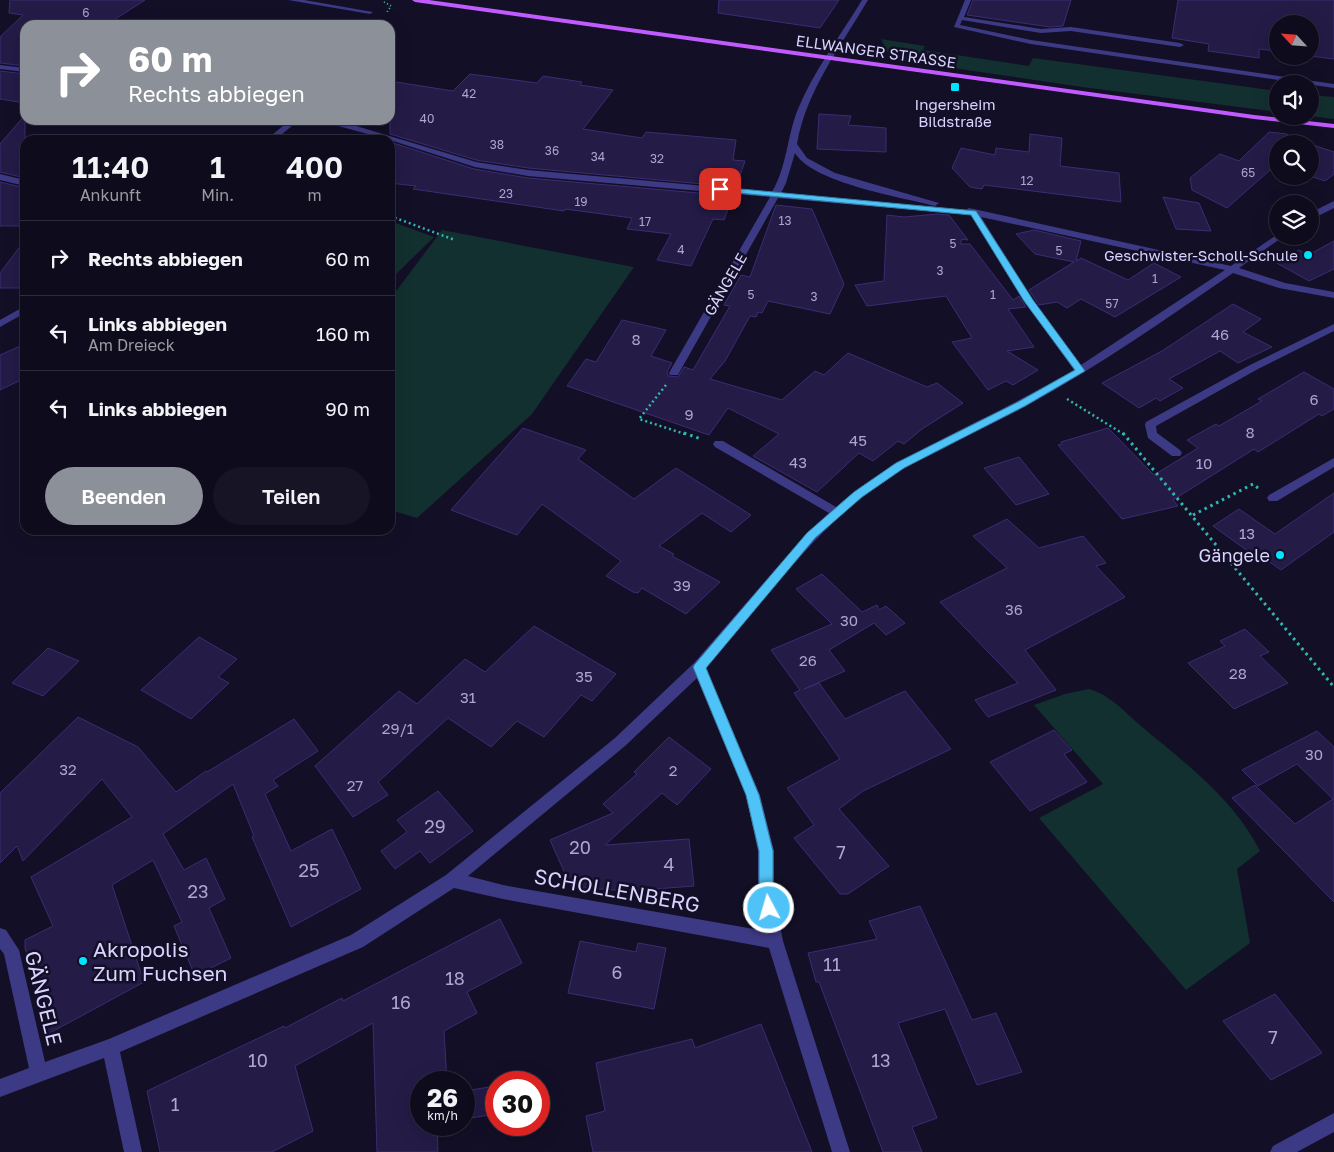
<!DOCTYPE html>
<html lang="de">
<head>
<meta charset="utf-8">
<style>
	:root { --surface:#0e0b1c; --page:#171425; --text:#f1f3f6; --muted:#9b9ba3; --line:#2e2b3b; --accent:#8c9099 }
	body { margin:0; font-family:"Golos Text",sans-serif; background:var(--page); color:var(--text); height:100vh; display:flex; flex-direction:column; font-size:19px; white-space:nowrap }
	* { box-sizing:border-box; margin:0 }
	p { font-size:16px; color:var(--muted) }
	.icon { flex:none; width:28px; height:28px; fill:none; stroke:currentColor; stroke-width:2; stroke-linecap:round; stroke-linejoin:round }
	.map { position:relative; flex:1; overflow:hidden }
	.sheet { position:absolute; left:20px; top:135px; width:375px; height:400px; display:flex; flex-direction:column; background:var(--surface); border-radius:15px; box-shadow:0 5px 20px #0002,0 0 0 1px var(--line) }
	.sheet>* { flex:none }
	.top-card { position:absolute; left:20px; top:20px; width:375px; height:105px; border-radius:15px; box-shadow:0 5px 20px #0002,0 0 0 1px var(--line); background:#8c9099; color:#fff; overflow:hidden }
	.needle { width:32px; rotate:296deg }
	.tools { position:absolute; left:1269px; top:15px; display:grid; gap:10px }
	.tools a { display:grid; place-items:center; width:50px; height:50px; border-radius:50%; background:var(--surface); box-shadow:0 5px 20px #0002,0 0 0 1px var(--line); font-size:25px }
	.speed { position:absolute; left:410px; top:1071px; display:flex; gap:10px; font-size:25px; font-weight:700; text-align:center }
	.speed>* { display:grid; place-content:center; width:65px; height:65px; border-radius:50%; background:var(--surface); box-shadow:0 5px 20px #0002,0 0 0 1px var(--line); line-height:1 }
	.speed small { font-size:12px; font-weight:400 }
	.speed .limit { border:8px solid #d22; background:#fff; color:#111 }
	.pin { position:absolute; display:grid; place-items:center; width:42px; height:42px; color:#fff; margin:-21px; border-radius:10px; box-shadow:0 2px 8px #0006 }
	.me { position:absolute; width:55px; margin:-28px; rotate:354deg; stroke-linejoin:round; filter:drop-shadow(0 0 4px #0008) }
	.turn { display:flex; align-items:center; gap:18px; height:105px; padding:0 25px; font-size:22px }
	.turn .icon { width:65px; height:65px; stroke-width:2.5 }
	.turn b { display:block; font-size:35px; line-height:42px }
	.eta { display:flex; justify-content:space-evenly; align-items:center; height:85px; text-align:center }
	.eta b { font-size:30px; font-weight:600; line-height:35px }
	.action { display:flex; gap:10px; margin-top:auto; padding:10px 25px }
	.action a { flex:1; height:58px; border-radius:30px; background:var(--accent); color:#fff; font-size:20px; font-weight:600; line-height:58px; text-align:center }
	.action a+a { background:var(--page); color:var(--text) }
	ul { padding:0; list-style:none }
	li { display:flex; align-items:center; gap:15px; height:75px; padding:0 25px; border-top:1px solid var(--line) }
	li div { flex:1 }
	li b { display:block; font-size:19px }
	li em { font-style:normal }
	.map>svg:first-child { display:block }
</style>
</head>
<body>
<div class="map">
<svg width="1334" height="1152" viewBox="0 0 1334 1152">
	<rect width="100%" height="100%" fill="#130f26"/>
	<path fill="#12302f" d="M881 39 925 46 923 50 1029 66 1033 58 1277 91V112L1082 87 891 59Z
		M1310 95 1334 97V119L1310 116Z
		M390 221 434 237 390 280Z
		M442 230 634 267 532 414 417 518 390 510V295L397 290Z
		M1089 689C1110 695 1125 712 1141 726 1185 763 1234 799 1260 851L1237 869 1250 943 1186 990 1039 818 1103 784 1034 705 1065 694Z"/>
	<path fill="#241b47" stroke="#3b2d73" d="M10 0H145L106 25H88L53 20 44 25H25V66L0 63V37L23 15 9 13Z
		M719 0H839L820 28 718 13Z
		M973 0H1071L1063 26 1050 27 967 15Z
		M1178 0H1334V59L1310 56V24H1278V51L1259 49V58L1208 51 1209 44 1172 38Z
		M0 71 25 74V103L0 99Z
		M470 74 537 83 543 76 582 82 580 85 613 90 583 129 642 138 646 132 736 140 733 160 745 161 736 187 528 168 476 160 390 134V81L453 91Z
		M819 114 851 116 848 125 886 128V152L817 149Z
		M25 115V178L0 172V144Z
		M1269 132 1287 134 1288 136 1303 141 1300 144H1278V163L1227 208 1192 190 1190 178 1220 154 1239 161Z
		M1030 134 1062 138 1060 166 1119 173 1121 202 984 185 982 189 970 187 952 168 961 148 995 155 996 148 1029 152Z
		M390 142 474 169 528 178 733 196 724 220 713 219 691 266 657 260 671 234 627 229 632 218 565 209 564 211 413 189 416 186 390 183Z
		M1310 144 1334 152V174L1325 181 1310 176Z
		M0 182 25 188V226H0Z
		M1163 197 1199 203 1211 231 1176 229Z
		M776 205 812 209 844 284 830 314 768 301 762 313 758 312 756 317 750 316 725 361 710 379 782 400 815 371 824 375 848 353 927 387 937 383 963 403 922 429 904 444 898 441 873 461 859 453 817 492 753 456 779 434 728 408 709 435 567 386 586 359 596 362 622 320 666 330 651 356 672 363 667 372 668 376 678 377 684 367 693 370 730 306 724 305 741 275 750 277Z
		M937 214 949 215 968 240 962 239 960 244H970L1013 300 1019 296 1026 307 1008 309 1034 347 1007 351 1038 370 1013 385 1006 381 988 390 952 342 972 338 946 296 867 306 855 285 884 281 887 215 904 217Z
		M1034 230 1081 241 1076 261 1081 258 1128 280 1154 263 1181 277 1115 317 1081 299 1067 308 1057 302 1039 305 1029 290 1074 262 1035 254 1016 234Z
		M25 240V288H0V273Z
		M1334 241V269L1309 281 1275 262 1299 250 1308 255Z
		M1233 304 1261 319 1243 332 1272 347 1238 363 1220 351 1169 379 1183 388 1160 401 1156 398 1139 408 1102 383 1162 351Z
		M25 344V378L0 390V355Z
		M1304 372 1334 389V409L1322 416 1319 414 1258 452 1254 449 1173 500 1178 506 1122 519 1058 445 1062 444 1061 442 1108 428 1154 475 1198 448 1187 440 1216 424 1219 426 1262 401 1258 399Z
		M523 428 586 450 578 459 634 499 676 468 751 515 731 532 702 513 659 546 674 554 672 556 720 582 686 614 642 588 638 593 633 592 606 576 621 561 542 504 517 535 451 510Z
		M1019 457 1049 494 1016 505 984 468Z
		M1334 493V532L1281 570 1259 555 1256 557 1213 526 1239 509 1275 534Z
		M1007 519 1039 548 1083 536 1106 563 1096 566 1125 597 1025 650 1056 690 988 717 975 700 1018 683 940 602 1007 568 973 536Z
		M822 574 862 612 877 605 879 610 886 606 905 623 886 635 874 623 829 650 845 671 804 689 819 683 845 719 905 691 951 749 863 791 839 809 889 866 848 894H840L794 838 814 825 787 788 840 759 794 693 800 690 771 650 832 624 796 589Z
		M534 626 616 674 592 701 581 695 544 737 517 721 491 747 448 718 378 782 388 795 353 817 315 766 399 691 417 704 465 659 485 672Z
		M1245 629 1269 652 1260 656 1288 683 1234 709 1188 663 1225 646 1220 641Z
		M199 637 237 659 218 677 229 683 191 719 141 690Z
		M48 648 79 661 43 696 12 683Z
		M78 717 138 747 176 792 206 771 207 772 294 719 318 751 273 780 278 786 265 794 291 851 332 829 361 889 291 927 252 837 254 836 233 784 163 834 184 870 206 858 225 899 209 908 231 958 195 976 174 926 182 922 153 860 112 885 144 982 48 1034 25 948V940L53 926 31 877 132 817 102 779 23 861 17 846 0 863V793Z
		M1054 730 1072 750 1064 754 1087 782 1030 811 990 762Z
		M1317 731 1334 747V902L1232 798 1255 785 1295 824 1333 799 1297 764 1258 786 1242 770Z
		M669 737 711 769 677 805 662 793 605 845 689 839 694 886 628 891 571 887 550 840 613 813 603 804 637 774 634 772Z
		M438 791 473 831 430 863 420 851 395 869 381 851 407 832 397 820Z
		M920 906 972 1020 996 1013 1022 1072 977 1085 945 1009 898 1023 937 1118 912 1127 922 1152H883L819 982H816L808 953 877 939 869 921Z
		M500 919 522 963 467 992 477 1013 444 1031 447 1082H421V1125H437L438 1152H377L373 1023 295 1066 313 1131 272 1152H160L147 1091 284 1026 285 1028 342 998 343 1001Z
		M580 941 636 952 638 943 666 948 654 1009 568 993Z
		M1275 994 1322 1053 1271 1080 1223 1021Z
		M761 1024 812 1152H593L586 1116 605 1111 596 1063 692 1039 695 1048Z
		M496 1086V1114L464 1119V1091Z"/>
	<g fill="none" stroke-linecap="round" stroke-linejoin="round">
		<path stroke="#2fb8b0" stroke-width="2" stroke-dasharray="1 2.5" stroke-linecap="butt" d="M384 2 391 6 387 12"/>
		<path stroke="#2fb8b0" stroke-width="2.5" stroke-dasharray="2 3" stroke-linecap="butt" d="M390 216 455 240
			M666 385 639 419 688 435
			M1067 399 1125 435"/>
		<path stroke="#2fb8b0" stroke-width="3" stroke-dasharray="2.5 4" stroke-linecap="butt" d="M684 433 701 439
			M1123 433 1334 687
			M1193 515 1253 484 1258 488"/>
		<path fill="#3d3a85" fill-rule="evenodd" d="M288 0H304L373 12 370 14Z
			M862 0H868C841 46 806 91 797 144L807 158 835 173 939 203 935 206C901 197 813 183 795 153L786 183 781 193 966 210 969 208 1231 266 1278 234V236H1284L1239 268 1285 283 1334 292V298L1279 288 1233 273C1166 319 1099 366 1026 406 972 436 910 458 861 498 802 546 756 610 706 668L760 795 774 851V894L783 941 850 1152H832L769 948 503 899 454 888 363 947 120 1052 142 1152H124L104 1058 0 1097V1079L29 1068 4 954 0 949V928L6 930 19 950 45 1062 109 1039 351 935 446 875 615 738 694 663 807 533 829 513 715 447 713 444 715 441H723L836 507C878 470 927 447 976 422 1009 406 1042 388 1074 370L1024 301 971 215 778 198 679 373 678 375H670L669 373 770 197 528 176 475 167 390 140 316 120H330L353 125 476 162 528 170 772 192C787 167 787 136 798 109 813 72 841 35 862 0ZM981 217 1225 270 1081 365 1033 300ZM697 678 746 795 758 851V894L765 931 503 885 468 876 625 746Z
			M965 0H971L964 17 1041 29 1071 27 1180 43 1184 45 1180 47 1071 31 1041 33 962 20 960 25 1031 40 1334 84V88L1031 44 954 27Z
			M0 65 25 68V72L0 69Z
			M290 120H299L275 140H266Z
			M0 174 25 180V186L0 180Z
			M1334 201V208L1310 220V213Z
			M25 306V313L0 327V320Z
			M1334 324V331L1258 369 1156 426 1157 433 1180 450 1182 453 1180 456H1172L1148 438 1145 425 1146 422 1250 365Z
			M1334 458V467L1277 501H1269L1267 498 1269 495Z
			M1334 1113V1132L1297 1152H1270L1273 1146Z"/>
		<path fill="#c25bff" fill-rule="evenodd" d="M412 0H429L1254 115 1334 124V128L1254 119 415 2Z"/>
	</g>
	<path fill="#4fc3f7" stroke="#337fa1" d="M720 187 976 211 1033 300 1085 371 1025 406 904 468 862 497 815 538 706 668 759 795 773 851V894L776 908 774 913 769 915 764 913 759 894V851L746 795 693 667 695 664 807 533 854 492 896 463 1018 402 1075 370 1024 301 971 215 717 191 716 189Z"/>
	<g fill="#00e5ff" stroke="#130f26" stroke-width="2">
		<rect x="950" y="82" width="10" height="10" rx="2.5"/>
		<circle cx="1308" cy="255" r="5"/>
		<circle cx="1280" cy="555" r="5"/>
		<circle cx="83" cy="961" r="5"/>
	</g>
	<g text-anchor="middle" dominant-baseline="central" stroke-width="5" stroke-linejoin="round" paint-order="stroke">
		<g font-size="12" fill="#aca6d1">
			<text x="86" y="12">6</text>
			<text x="469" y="93">42</text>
			<text x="427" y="118">40</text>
			<text x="497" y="144">38</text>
			<text x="552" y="150">36</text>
			<text x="598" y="156">34</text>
			<text x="657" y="158">32</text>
			<text x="1248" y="172">65</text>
			<text x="1027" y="180">12</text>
			<text x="506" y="193">23</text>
			<text x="581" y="201">19</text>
			<text x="785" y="220">13</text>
			<text x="645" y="221">17</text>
			<text x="953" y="243">5</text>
			<text x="681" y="249">4</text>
			<text x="1059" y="250">5</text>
			<text x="940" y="270">3</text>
			<text x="1155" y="278">1</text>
			<text x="751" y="294">5</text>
			<text x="993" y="294">1</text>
			<text x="814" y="296">3</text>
			<text x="1112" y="303">57</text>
		</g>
		<g font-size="15" fill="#d9d4ff" stroke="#130f26">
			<text transform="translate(876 51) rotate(8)">ELLWANGER STRASSE</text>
			<text transform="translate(725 284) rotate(-60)">GÄNGELE</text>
		</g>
		<g font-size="15" fill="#d9d4ff" stroke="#130f26">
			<text x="955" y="104">Ingersheim<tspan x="955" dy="17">Bildstraße</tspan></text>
			<text x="1298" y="255" text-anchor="end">Geschwister-Scholl-Schule</text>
		</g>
		<g font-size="15" fill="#aca6d1">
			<text x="1220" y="334">46</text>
			<text x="636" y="339">8</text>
			<text x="1314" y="399">6</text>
			<text x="689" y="414">9</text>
			<text x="1250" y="432">8</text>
			<text x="858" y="440">45</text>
			<text x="798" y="462">43</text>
			<text x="1204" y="463">10</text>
			<text x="1247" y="533">13</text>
			<text x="682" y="585">39</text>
			<text x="1014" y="609">36</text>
			<text x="849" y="620">30</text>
			<text x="808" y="660">26</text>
			<text x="1238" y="673">28</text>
			<text x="584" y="676">35</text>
			<text x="468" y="697">31</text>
			<text x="398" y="728">29/1</text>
			<text x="1314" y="754">30</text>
			<text x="68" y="769">32</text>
			<text x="673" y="770">2</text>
			<text x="355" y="785">27</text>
		</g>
		<g font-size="18" fill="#d9d4ff" stroke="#130f26" text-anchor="end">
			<text x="1270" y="555">Gängele</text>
		</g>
		<g font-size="18" fill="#aca6d1">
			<text x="435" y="826">29</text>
			<text x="580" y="847">20</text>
			<text x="841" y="852">7</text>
			<text x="669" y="864">4</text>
			<text x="309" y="870">25</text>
			<text x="198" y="891">23</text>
			<text x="832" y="964">11</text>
			<text x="617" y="972">6</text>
			<text x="455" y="978">18</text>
			<text x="401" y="1002">16</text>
			<text x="1273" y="1037">7</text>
			<text x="258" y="1060">10</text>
			<text x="881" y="1060">13</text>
			<text x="175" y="1104">1</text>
		</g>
		<g font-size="21" fill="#d9d4ff" stroke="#130f26">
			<text transform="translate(617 890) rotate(10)">SCHOLLENBERG</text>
			<text transform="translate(44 998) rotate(76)">GÄNGELE</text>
		</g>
		<g font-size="21" fill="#d9d4ff" stroke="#130f26" text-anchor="start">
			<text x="93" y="949">Akropolis<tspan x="93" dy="24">Zum Fuchsen</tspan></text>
		</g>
	</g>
</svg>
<div class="tools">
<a><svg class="needle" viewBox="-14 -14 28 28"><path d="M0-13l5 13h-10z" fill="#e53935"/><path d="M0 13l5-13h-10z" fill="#9b9ba3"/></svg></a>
<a><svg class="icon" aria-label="sound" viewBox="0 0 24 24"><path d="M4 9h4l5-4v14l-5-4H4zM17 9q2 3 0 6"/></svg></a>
<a><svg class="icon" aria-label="search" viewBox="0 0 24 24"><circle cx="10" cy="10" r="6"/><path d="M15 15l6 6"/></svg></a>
<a><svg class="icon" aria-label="layers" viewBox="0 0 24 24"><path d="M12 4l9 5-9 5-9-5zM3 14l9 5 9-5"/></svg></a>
</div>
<div class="speed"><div>26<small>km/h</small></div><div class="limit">30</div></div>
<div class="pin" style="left:720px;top:189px;background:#d93025"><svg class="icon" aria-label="arrive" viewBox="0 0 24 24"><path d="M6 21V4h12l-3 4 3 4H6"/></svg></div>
<svg class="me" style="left:769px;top:908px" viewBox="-20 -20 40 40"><circle r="17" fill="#4fc3f7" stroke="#fff" stroke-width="3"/><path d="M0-11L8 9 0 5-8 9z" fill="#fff"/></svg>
<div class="top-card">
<div class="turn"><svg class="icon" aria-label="right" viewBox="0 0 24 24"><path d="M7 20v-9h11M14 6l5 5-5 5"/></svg><div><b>60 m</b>Rechts abbiegen</div></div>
</div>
<section class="sheet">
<div class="eta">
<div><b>11:40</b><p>Ankunft</p></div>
<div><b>1</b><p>Min.</p></div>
<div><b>400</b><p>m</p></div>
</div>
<ul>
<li><svg class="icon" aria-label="right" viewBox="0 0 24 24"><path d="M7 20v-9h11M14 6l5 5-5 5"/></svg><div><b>Rechts abbiegen</b></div><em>60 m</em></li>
<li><svg class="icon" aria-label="left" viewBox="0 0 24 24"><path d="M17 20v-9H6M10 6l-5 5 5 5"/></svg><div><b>Links abbiegen</b><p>Am Dreieck</p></div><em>160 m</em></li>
<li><svg class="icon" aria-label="left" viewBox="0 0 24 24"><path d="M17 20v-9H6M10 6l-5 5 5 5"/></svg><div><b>Links abbiegen</b></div><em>90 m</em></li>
</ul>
<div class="action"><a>Beenden</a><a>Teilen</a></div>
</section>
</div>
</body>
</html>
